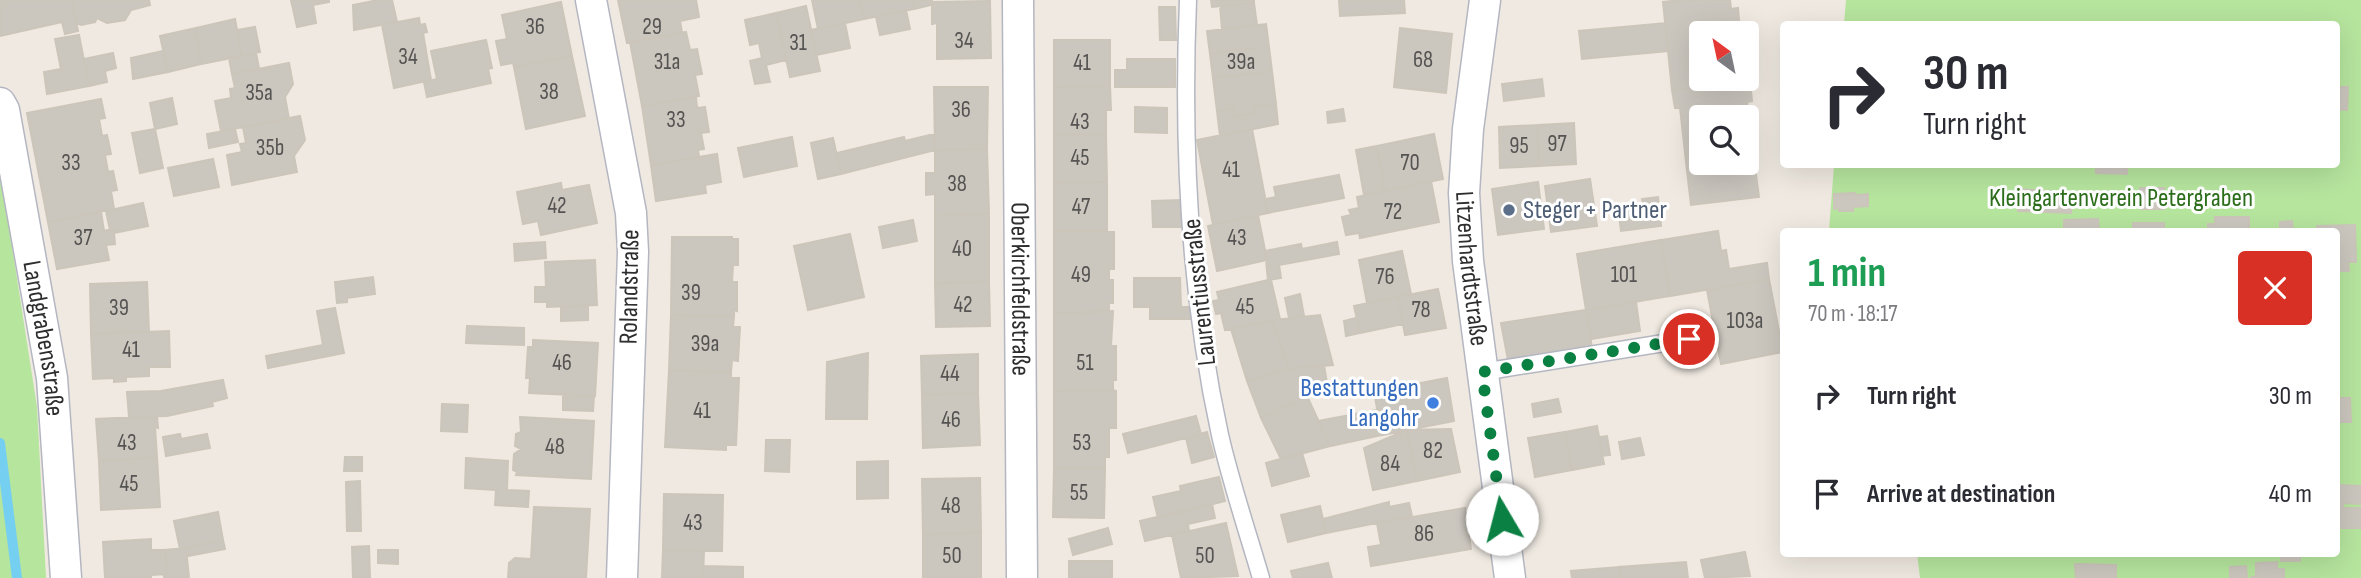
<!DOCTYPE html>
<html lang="en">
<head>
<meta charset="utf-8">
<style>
	:root { --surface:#fff; --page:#f2f2f3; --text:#2b2b33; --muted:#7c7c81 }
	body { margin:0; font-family:"Sofia Sans Condensed",sans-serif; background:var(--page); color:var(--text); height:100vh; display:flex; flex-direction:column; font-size:26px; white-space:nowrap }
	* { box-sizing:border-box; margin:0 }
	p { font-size:23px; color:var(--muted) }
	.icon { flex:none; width:38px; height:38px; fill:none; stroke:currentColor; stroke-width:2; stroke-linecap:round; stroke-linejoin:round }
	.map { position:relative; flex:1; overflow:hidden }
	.sheet { position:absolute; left:1780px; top:228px; width:560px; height:329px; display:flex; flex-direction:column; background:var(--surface); border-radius:7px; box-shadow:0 7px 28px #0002 }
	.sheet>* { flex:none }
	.banner { position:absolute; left:1780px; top:21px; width:560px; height:147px; border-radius:7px; box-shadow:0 7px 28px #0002; background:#fff; color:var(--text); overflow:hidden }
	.needle { width:46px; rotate:327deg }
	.tools { position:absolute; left:1689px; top:21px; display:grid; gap:14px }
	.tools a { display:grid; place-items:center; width:70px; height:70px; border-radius:7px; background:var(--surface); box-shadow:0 7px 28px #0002; font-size:35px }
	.pin { position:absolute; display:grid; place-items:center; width:60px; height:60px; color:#fff; margin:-30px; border:4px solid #fff; border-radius:50%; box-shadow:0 2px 7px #0007 }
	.me { position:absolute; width:77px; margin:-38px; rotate:352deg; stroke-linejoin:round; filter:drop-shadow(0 0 5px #0008) }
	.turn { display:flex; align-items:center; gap:24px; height:147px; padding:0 28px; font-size:32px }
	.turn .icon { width:91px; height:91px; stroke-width:2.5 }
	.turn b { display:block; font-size:49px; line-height:60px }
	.round { display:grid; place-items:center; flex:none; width:74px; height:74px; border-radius:7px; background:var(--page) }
	.overview { display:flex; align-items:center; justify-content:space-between; height:119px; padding:0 28px }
	h1 { font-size:42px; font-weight:700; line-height:52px; color:#1e9e55 }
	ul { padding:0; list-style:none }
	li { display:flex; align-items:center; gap:21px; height:98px; padding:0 28px }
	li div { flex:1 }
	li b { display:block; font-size:26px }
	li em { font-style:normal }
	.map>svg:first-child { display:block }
</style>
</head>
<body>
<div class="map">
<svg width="2361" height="578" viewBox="0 0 2361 578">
	<rect width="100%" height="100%" fill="#efe9e1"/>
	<path fill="#b6e59e" d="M1846 0H2361V578H1920L1917 553H2336V231H1829L1834 165 2336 164V24H1844Z
		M0 169 37 407 46 578H0Z"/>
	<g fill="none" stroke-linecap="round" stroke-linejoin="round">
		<path stroke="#75cff0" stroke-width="10" d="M0 443 17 578"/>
	</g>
	<path fill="#cbc7bf" stroke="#cbc5ba" stroke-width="2" d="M0 0H72L78 31 65 34 62 22 0 36Z
		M72 0H149L150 5 131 10 125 20 107 23 97 18 95 22 81 25 77 23Z
		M291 0H329V2L313 5 316 23 297 27Z
		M378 0H392L397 22 354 30 353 5Z
		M618 0H696L699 17 680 21 682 33 627 43Z
		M812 0H860L864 19 818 29Z
		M860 0H912L914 9 864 19Z
		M912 0H932L931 5 914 9Z
		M1211 0H1254V3L1212 7Z
		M1339 0H1404L1405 13 1340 16Z
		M1680 0H1730L1731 9 1738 8 1740 33H1701V79H1738V82L1672 90 1663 2Z
		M990 1 991 58 937 59V23L932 24V2Z
		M561 2 572 56 514 67 513 63 501 65 496 41 507 39 502 15Z
		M1254 3 1257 25 1222 29 1220 6Z
		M806 6 820 71 790 77 776 13Z
		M1159 7H1175L1176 40H1160Z
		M906 10 910 29 880 35 876 17Z
		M776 13 786 60 766 65 770 82 755 84 750 61 762 58 759 43 750 45 745 20Z
		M419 18 420 25 425 24 427 32 423 33 431 80 394 88 382 25Z
		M235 19 242 56 201 64 196 28Z
		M845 23 850 48 816 55 811 30Z
		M1666 23 1668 51 1582 59 1579 31Z
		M1266 24 1269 47 1210 54 1207 31Z
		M255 27 260 52 242 56 237 30Z
		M196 28 201 64 168 72 160 36Z
		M1400 28 1452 34 1446 93 1394 87Z
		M686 32 690 50 697 49 702 74 695 75 699 96 642 106 630 42Z
		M79 35 89 86 47 94 44 72 61 69 55 39Z
		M486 40 492 68 488 69 491 83 427 97 424 82 437 79 431 51Z
		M1054 40H1110V86L1054 87Z
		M1269 47 1272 71 1213 78 1210 54Z
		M163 51 168 72 133 79 131 58Z
		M113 53 116 68 105 71 107 82 89 86 84 59Z
		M256 53 259 68 232 74 229 58Z
		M572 56 585 116 526 129 514 67Z
		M1127 59H1175V87H1115V70H1127Z
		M289 63 293 84 285 97 289 119 221 131 215 101 231 98 230 89 235 88 232 74Z
		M1272 71 1276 104 1254 106 1255 113 1234 116V108L1217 111 1213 78Z
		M1542 79 1544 96 1504 101 1502 84Z
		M1750 80 1752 101 1747 102 1748 119H1754L1756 135 1752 136V145L1746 146V117H1701V151L1685 153 1680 108H1675L1672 90Z
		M1110 86 1111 110H1106V134L1054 135V87Z
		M934 87H988L987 149 935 150Z
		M2336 87H2348L2347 110 2336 109Z
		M696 97 697 108 705 107 709 132 701 133 704 149 698 150 699 157 651 165 642 106Z
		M172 98 177 124 155 129 150 103Z
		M101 99 105 118 99 119 102 136 107 135 111 154 105 155 108 172 113 171 117 190 111 191 114 209 48 222 27 113Z
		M1276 104 1278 124 1220 136 1217 111 1234 108V116L1255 113 1254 106Z
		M1135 107 1167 108V133L1135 132Z
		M1343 109 1345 121 1328 123 1327 112Z
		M300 116 305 140 294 156 297 172 232 185 227 155 242 152 240 144 246 143 243 127Z
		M1574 123 1576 164 1539 166 1538 125Z
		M1538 125 1539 166 1500 168 1499 127Z
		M155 129 163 168 140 173 132 133Z
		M235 129 238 142 209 148 207 134Z
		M1252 129 1268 213 1213 225 1197 140Z
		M934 134 935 150 841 174 837 153 904 137 905 141Z
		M1106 134 1107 182 1054 183V135Z
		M1434 134 1443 179 1385 191 1377 146Z
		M792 137 797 166 744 177 738 148Z
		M833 138 841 174 818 179 811 143Z
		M1752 145 1759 197 1691 205 1685 153 1701 151V163H1746V146Z
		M1377 146 1385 191 1364 195 1356 150Z
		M987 149 989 214 935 216V194L926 195V173H935V150Z
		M717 154 721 182 705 185 706 193 656 201 651 165Z
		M213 159 219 187 174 196 168 168Z
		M2096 164H2127V174L2096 173Z
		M1339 175 1344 198 1268 213 1266 199 1276 197 1274 187Z
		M1590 179 1597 226 1551 232 1545 186Z
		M1431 181 1439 222 1360 238 1359 233 1346 235 1342 217 1351 215 1349 210 1359 208 1357 197Z
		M1107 182V231H1054V183Z
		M1538 182 1544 229 1498 235 1492 189Z
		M561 183 562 190 589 185 597 223 541 235 538 221 523 224 517 192Z
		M2140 188H2164V209H2141Z
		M2019 189 2072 193 2071 213 2018 211Z
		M1855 193 1856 195 1868 194V206L1853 207V211H1839V208L1834 209V194Z
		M1658 197 1661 226 1621 231 1618 207 1643 203 1642 199Z
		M1181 200 1182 227H1153L1152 201Z
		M143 203 148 226 114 233 113 229 110 230 106 211Z
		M101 212 104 231 113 229 114 233 115 244 106 245 109 260 57 269 48 222Z
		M989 214V282L935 283V216Z
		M1258 215 1267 260 1217 271 1208 226Z
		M2215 217H2249V231H2208V224H2215Z
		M2098 219 2099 231H2064V220Z
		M913 220 917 241 883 248 879 227Z
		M2292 221 2293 231H2280V222Z
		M2133 223H2164V231H2133Z
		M2355 225 2356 262H2348L2349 271H2336V231H2317V226Z
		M1054 231 1114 232V269H1109V280H1113V303H1109V312L1054 313Z
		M1718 231 1721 251 1726 250 1729 269 1767 263 1769 279 1670 296 1661 240Z
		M850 234 864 297 808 310 794 246Z
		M672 237H732V239H738V265H733L732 282H737V311L734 310V316L671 315Z
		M1661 240 1670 296 1586 310 1577 254Z
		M545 242 546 258 515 261 514 244Z
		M1337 242 1339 254 1279 265 1281 278 1268 280 1265 251 1301 244 1302 249Z
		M1402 251 1411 294 1367 303 1359 260Z
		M595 260 597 305 547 307V302H535V287H546L545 262Z
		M373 277 375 294 347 298V302L337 303 335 282Z
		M1134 278H1180L1181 307H1190L1191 319H1150V307H1134Z
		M1769 279 1783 352 1721 364 1707 290Z
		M1268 280H1271L1280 319 1225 330 1221 313 1216 314 1213 301 1219 300 1217 292Z
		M147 282 149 332 91 334 90 284Z
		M989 282 990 326 936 327 935 283Z
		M1438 289 1446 328 1405 335 1398 297Z
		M1300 294 1304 316 1289 318 1285 298Z
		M1398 297 1403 324 1360 333 1354 306Z
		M1636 302 1640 331 1591 339 1586 310Z
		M588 306V320L561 321V307Z
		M335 308 344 353 268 368 266 356 323 345 317 311Z
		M1586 310 1592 348 1508 360 1501 323Z
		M1113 311 1111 346H1116V380H1113V390L1054 391V313Z
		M671 315 734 316 733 327H740L738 361 732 360 731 372 669 370Z
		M1320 315 1333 365 1289 369 1273 320Z
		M1356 318 1360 333 1346 336 1344 321Z
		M1273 320 1289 369 1247 381 1231 329Z
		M467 326 524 328V345L466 343Z
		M169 331 170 367H149V376L126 377V381L114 382V378L93 379 91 334Z
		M533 340 598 343 595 396 529 393 530 378H526L528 347H533Z
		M868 353 867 419H826L827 362Z
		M978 354V393L922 395 921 356Z
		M1324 365 1329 396H1307L1261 418 1247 381 1289 369Z
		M669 370 731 372V378H739L736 445H726V450L665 447Z
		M1447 378 1454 421 1382 435 1374 392Z
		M223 380 227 398 212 402 213 406 167 416 129 417 127 392 161 391Z
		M1113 390 1116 391V428H1109V457H1105V468H1054V391Z
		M978 393 980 445 923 448 922 395Z
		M563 395 594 396 593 411 563 410Z
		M1307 396 1330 446 1281 459 1261 418Z
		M2336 398H2350L2351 422H2336Z
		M1558 399 1561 412 1534 417 1532 404Z
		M442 404 468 405 467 432 441 431Z
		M1377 410 1382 435 1330 446 1318 421Z
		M157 416 158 428 155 427 157 457 99 461 96 419Z
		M1196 416 1201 434 1128 453 1123 434Z
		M520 417 594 421 591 479 516 475 517 472 513 470 514 454 521 449 515 446 516 434 521 432Z
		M1597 426 1604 464 1572 470 1565 432Z
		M1451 429 1460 472 1417 481 1407 430Z
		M1407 430 1417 481 1373 490 1364 448Z
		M1207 432 1214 457 1192 463 1186 438Z
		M1565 432 1572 470 1535 477 1528 438Z
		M180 434 181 439 207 434 210 448 166 456 163 437Z
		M1607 436 1610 455 1602 456 1599 437Z
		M1640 438 1644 455 1622 459 1619 442Z
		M766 440H790L789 472 765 471Z
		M1302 453 1309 476 1272 486 1266 463Z
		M157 457 160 507 101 510 99 461Z
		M345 457H362V471H344Z
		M466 458 508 461 507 490 529 491 528 507 495 505 496 490 465 488Z
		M888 461V498L857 499V462Z
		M1054 468H1105L1104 518 1053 517Z
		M1219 477 1225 501 1158 518 1153 497 1181 491 1180 486Z
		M980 478 981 533 923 534 922 479Z
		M360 481 361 531H347L346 482Z
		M2339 485 2361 486V504L2343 503V508H2336Z
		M664 494 723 495 722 551 663 550Z
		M1389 502V507L1409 503 1412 516 1326 533 1323 519Z
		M1212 504 1215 518 1188 524 1189 531 1145 541 1140 521Z
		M1320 506 1326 533 1288 542 1281 515Z
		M534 507 590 509 586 578H508L509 563 515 558 531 559Z
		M1465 508 1471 549 1371 566 1368 547 1381 545 1377 523Z
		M2336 508H2361V528H2336Z
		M218 512 223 540 180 549 174 521Z
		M1226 523 1238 576 1181 578 1172 535Z
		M1108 528 1112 544 1073 555 1069 539Z
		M981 533V578H923V534Z
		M151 539V550H165L167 574 151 575V578H105L103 542Z
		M223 540 225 549 188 556 186 548Z
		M369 546 370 578H353L352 547Z
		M186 548 189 578H164V574H167L165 550Z
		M378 550H398V564L378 563Z
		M663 550 704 551 703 578H662Z
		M1745 552 1750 576 1705 578 1701 560Z
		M2281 553H2300V561H2281Z
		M1069 561H1112V578H1069Z
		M1686 562 1688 578H1620L1619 567Z
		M2277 562V569H2284V578H2250L2256 576V563Z
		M1328 563 1332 578H1293L1291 571Z
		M2075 564 2116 565V578H2076Z
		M704 566 743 567V578H703Z
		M2246 566 2247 578H2230V567Z
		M1619 567 1620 578H1572L1571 571Z"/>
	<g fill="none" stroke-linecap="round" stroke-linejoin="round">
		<g stroke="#b4b7c1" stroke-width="19">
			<path id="service" d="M1188 0C1182 144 1189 293 1220 435 1231 483 1247 530 1261 578
				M1482 372 1689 339"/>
		</g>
		<g stroke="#b4b7c1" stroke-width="33">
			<g id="minor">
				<path d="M591 0 631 213 633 252 622 578"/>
				<path id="s1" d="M1018 0 1022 578"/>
				<path id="s2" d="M1485 0 1468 129 1464 193 1468 261 1510 578"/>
				<path id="s3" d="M0 103 4 110 52 378 66 578"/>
			</g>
		</g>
		<use href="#service" stroke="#fff" stroke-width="16"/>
		<use href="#minor" stroke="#fff" stroke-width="30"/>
	</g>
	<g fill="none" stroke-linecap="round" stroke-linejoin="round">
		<path stroke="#0b8043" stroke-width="12" stroke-dasharray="0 21.6" d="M1502 519 1482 372 1689 339"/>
	</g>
	<circle fill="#5c6f8a" stroke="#fff" stroke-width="2.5" cx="1509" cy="210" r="7"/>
	<circle fill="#3f7fe0" stroke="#fff" stroke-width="2.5" cx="1433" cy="403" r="7"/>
	<g text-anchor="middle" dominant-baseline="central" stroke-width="6" stroke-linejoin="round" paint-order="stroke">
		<g font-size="23" fill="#555452">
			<text x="535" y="27">36</text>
			<text x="652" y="27">29</text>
			<text x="964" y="41">34</text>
			<text x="798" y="43">31</text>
			<text x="408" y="57">34</text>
			<text x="1423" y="60">68</text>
			<text x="667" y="62">31a</text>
			<text x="1241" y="62">39a</text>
			<text x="1082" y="63">41</text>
			<text x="549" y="92">38</text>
			<text x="259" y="93">35a</text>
			<text x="961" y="110">36</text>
			<text x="676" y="120">33</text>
			<text x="1080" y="122">43</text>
			<text x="1557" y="144">97</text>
			<text x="1519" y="146">95</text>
			<text x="270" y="148">35b</text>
			<text x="1080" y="158">45</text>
			<text x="71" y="163">33</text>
			<text x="1410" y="163">70</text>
			<text x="1231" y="170">41</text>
			<text x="957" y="184">38</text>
			<text x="557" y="206">42</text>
			<text x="1081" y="207">47</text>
			<text x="1393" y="212">72</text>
			<text x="83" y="238">37</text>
			<text x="1237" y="238">43</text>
			<text x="962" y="249">40</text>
			<text x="1081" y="275">49</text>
			<text x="1624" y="275">101</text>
			<text x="1385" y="277">76</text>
			<text x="691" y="293">39</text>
			<text x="963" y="305">42</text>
			<text x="1245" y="307">45</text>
			<text x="119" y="308">39</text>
			<text x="1421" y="310">78</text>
			<text x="1745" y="321">103a</text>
			<text x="705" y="344">39a</text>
			<text x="131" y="350">41</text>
			<text x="562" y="363">46</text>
			<text x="1085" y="363">51</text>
			<text x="950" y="374">44</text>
			<text x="702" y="411">41</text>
			<text x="951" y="420">46</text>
			<text x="127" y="443">43</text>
			<text x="1082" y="443">53</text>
			<text x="555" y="447">48</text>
			<text x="1433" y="451">82</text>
			<text x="1390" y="464">84</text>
			<text x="129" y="484">45</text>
			<text x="1079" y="493">55</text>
			<text x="951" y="506">48</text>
			<text x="693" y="523">43</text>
			<text x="1424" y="534">86</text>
			<text x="952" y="556">50</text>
			<text x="1205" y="556">50</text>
		</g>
		<g font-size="26" fill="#2c6e1b" stroke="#fff">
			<text x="2121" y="198">Kleingartenverein Petergraben</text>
		</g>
		<g font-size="26" fill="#4e5e75" stroke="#fff" text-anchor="start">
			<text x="1523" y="210">Steger + Partner</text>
		</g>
		<g font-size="26" fill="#2e2e2e" stroke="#fff">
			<text stroke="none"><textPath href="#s2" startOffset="270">Litzenhardtstraße</textPath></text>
			<text transform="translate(630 287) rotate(-89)">Rolandstraße</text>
			<text stroke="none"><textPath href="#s1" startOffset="289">Oberkirchfeldstraße</textPath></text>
			<text transform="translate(1200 292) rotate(-96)">Laurentiusstraße</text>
			<text stroke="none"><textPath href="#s3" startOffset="240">Landgrabenstraße</textPath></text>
		</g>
		<g font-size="26" fill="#366cbe" stroke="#fff" text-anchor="end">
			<text x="1419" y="388">Bestattungen<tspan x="1419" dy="30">Langohr</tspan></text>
		</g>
	</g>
</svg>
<div class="tools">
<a><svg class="needle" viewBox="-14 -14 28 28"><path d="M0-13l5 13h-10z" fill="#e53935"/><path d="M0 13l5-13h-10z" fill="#7c7c81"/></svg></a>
<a><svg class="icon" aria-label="search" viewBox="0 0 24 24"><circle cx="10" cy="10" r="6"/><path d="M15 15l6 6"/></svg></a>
</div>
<div class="pin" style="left:1689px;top:339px;background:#d93025"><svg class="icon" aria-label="arrive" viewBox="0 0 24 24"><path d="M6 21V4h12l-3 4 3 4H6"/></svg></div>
<svg class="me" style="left:1502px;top:519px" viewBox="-20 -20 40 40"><circle r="19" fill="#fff"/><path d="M0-13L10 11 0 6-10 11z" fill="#0b8043"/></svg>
<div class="banner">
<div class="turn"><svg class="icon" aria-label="right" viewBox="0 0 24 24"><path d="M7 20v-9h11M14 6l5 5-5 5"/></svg><div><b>30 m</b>Turn right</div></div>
</div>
<section class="sheet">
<div class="overview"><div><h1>1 min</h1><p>70 m · 18:17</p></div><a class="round" style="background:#d93025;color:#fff"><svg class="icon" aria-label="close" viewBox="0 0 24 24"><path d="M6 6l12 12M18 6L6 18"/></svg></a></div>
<ul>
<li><svg class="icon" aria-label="right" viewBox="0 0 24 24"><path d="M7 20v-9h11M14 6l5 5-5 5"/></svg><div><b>Turn right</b></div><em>30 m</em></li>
<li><svg class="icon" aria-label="arrive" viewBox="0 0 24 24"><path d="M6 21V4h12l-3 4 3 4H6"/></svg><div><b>Arrive at destination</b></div><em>40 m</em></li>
</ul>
</section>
</div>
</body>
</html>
